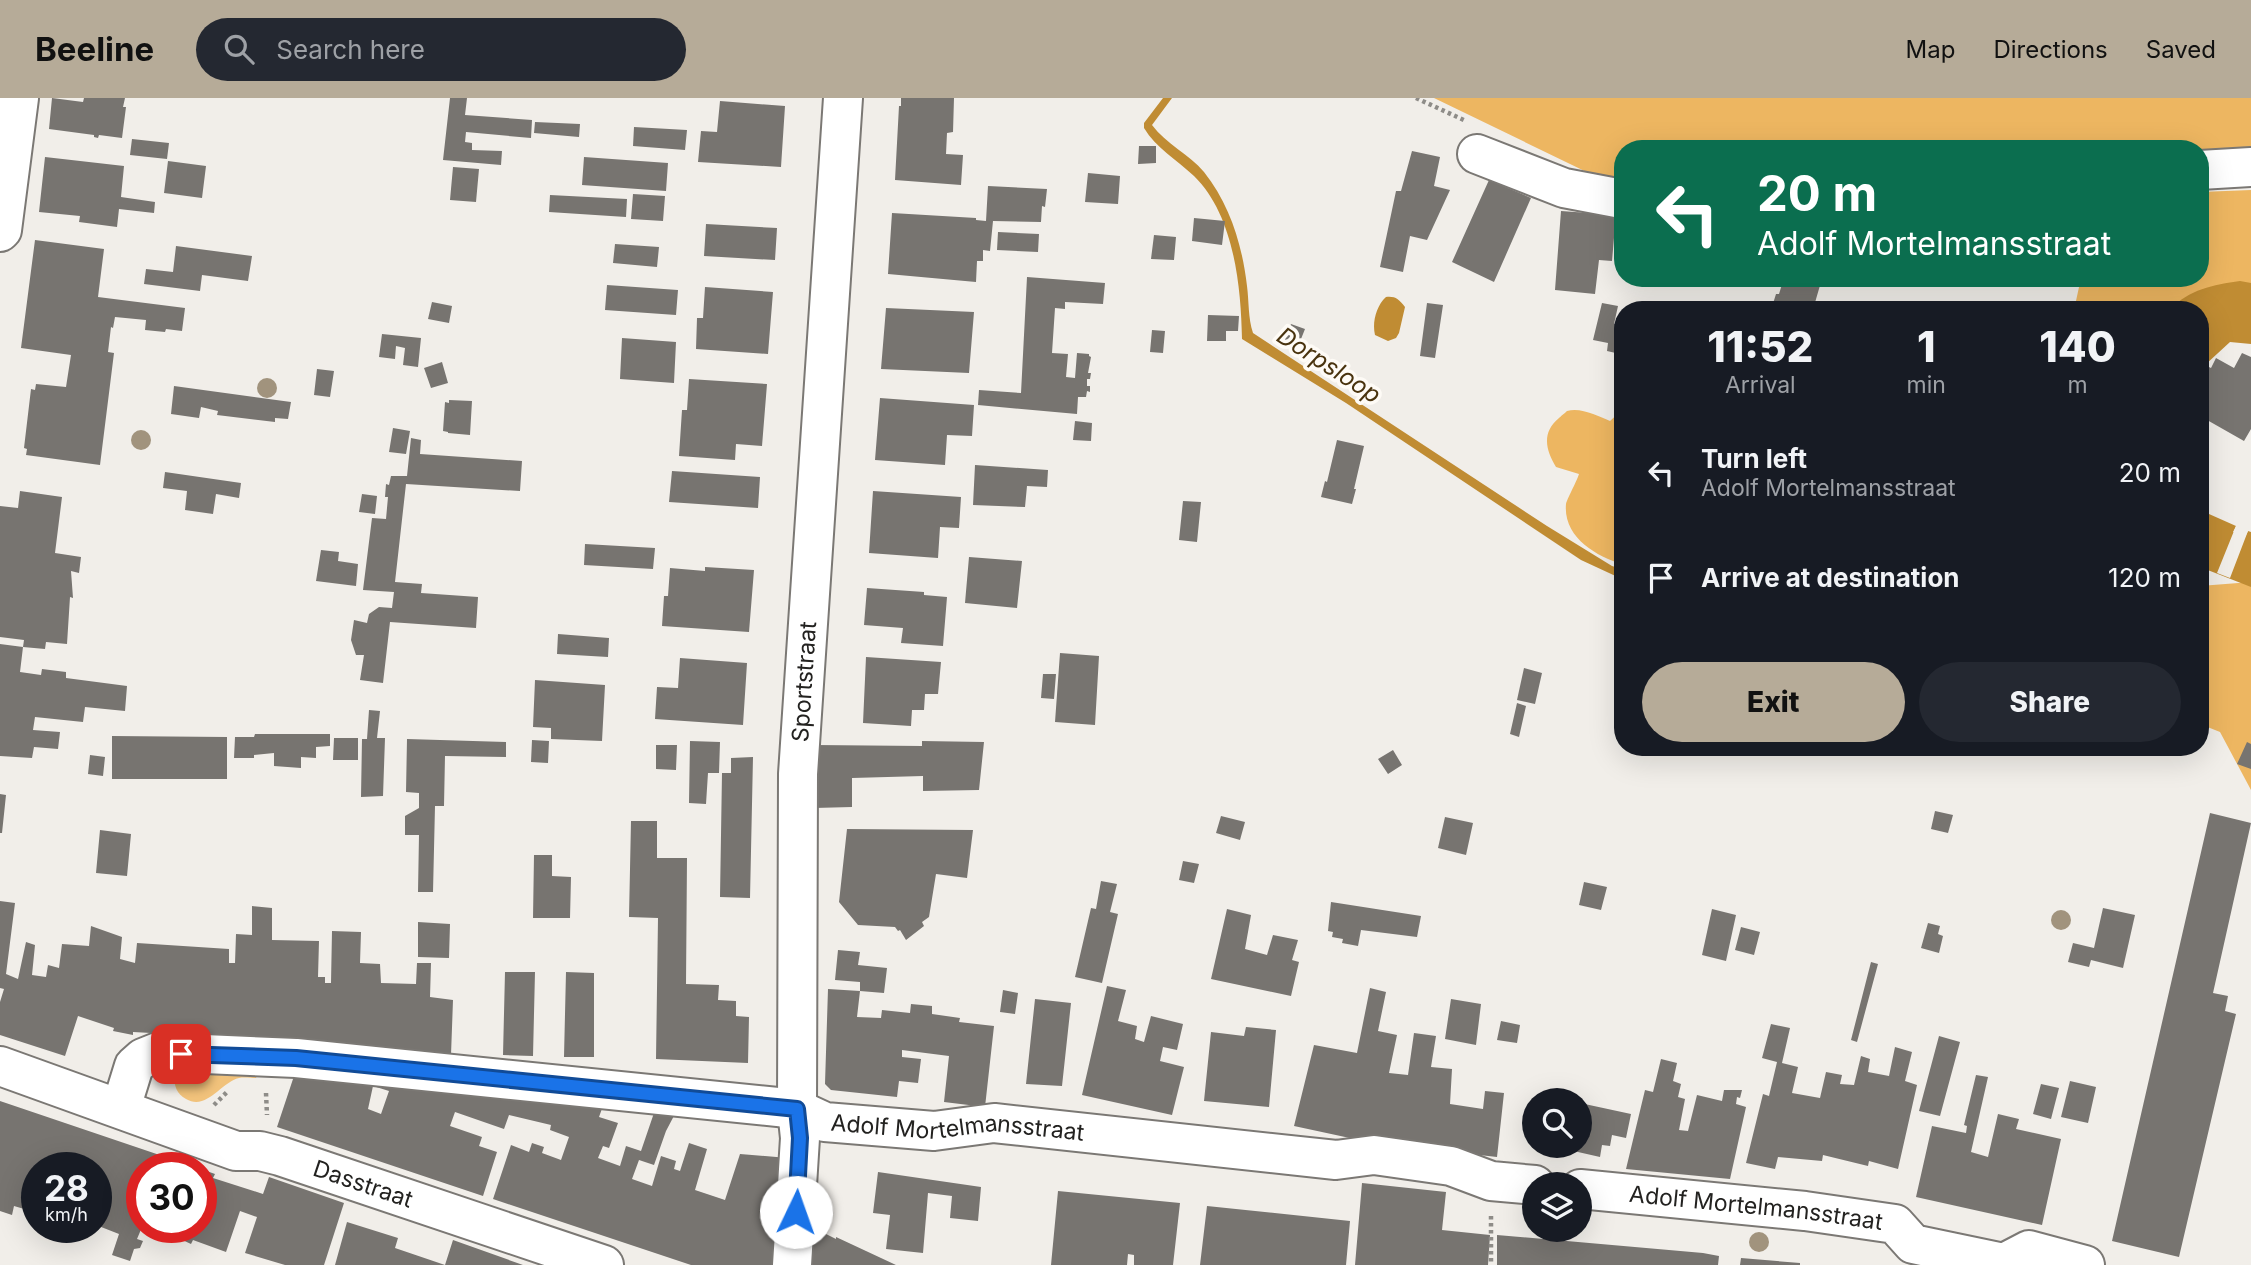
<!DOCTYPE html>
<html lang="en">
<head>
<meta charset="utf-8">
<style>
	:root { --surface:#171b24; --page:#242831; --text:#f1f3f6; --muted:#9ea1a6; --accent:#b6ab98 }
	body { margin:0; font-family:Inter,sans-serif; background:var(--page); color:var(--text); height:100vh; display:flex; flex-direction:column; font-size:26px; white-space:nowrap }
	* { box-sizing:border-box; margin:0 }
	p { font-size:23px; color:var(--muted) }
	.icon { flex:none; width:38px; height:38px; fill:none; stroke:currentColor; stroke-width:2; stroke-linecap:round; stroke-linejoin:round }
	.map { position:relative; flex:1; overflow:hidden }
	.side { position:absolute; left:1614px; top:203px; width:595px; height:455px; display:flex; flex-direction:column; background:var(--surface); border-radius:28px; box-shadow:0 7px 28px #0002 }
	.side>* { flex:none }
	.top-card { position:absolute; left:1614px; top:42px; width:595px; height:147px; border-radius:28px; box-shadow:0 7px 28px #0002; background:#0b6e4f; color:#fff; overflow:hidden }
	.fabs { position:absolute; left:1522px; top:990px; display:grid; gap:14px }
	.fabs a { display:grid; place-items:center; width:70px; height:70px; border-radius:50%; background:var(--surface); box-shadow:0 7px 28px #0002; font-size:35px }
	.speed { position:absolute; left:21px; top:1054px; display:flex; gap:14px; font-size:35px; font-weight:700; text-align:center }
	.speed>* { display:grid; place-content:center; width:91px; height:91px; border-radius:50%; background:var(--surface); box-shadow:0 7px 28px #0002; line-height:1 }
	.speed small { font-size:18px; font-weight:400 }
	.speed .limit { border:10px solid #d22; background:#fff; color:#111 }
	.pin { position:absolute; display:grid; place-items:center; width:60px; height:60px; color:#fff; margin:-30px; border-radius:14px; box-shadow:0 4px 10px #0006 }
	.me { position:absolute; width:77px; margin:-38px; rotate:3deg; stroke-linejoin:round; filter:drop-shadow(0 0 5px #0008) }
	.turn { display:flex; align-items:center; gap:24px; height:147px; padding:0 28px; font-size:32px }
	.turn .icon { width:91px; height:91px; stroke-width:2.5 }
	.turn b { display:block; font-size:49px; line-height:60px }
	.eta { display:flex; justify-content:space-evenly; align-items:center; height:119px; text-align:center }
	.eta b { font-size:42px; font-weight:800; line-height:49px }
	.button { display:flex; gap:14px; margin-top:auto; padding:14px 28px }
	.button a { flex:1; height:80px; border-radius:42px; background:var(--accent); color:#111; font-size:28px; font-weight:800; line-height:80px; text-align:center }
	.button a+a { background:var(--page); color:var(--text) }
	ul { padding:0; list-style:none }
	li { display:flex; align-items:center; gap:21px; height:105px; padding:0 28px }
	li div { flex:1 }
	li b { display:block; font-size:26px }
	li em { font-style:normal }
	header { display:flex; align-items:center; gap:42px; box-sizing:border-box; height:98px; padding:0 35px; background:var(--accent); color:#111 }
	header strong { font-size:33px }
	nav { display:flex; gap:38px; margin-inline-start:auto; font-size:24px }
	.search { width:490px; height:63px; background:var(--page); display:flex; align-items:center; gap:18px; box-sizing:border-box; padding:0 24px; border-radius:38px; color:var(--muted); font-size:26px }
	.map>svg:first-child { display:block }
</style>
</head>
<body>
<header>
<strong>Beeline</strong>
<div class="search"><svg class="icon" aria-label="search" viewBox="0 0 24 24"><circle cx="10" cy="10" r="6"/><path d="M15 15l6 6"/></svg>Search here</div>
<nav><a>Map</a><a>Directions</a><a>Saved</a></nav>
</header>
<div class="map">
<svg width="2251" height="1167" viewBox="0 0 2251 1167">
	<rect width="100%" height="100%" fill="#f1eee9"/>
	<path fill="#f1c27b" d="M261 970 256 980C251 980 244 979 239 980 221 984 207 1013 186 1001 177 996 174 988 174 978L180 972Z"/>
	<path fill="#edb661" d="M1434 0H2251V56L2200 58V51H1622V81L1599 80Z
		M2251 92V219L2200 212H2074L2081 180H2200V94Z
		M1622 312V466C1596 458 1563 439 1566 406 1567 401 1576 385 1579 376L1556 369C1546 352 1541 335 1559 320 1560 319 1566 314 1567 313 1581 309 1598 318 1610 323Z
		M2251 484V692L2220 634 2200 626V488Z"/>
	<path fill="#c08c33" d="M1163 0H1172L1152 27C1166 46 1189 56 1204 74 1230 107 1242 146 1247 188 1249 203 1248 220 1253 235L1547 428 1612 468 1622 471V481L1581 462 1346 305 1242 241C1241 188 1234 117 1194 78 1177 62 1156 50 1144 30V25Z
		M2240 183 2251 185V246L2230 244 2205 267 2200 276V212H2170C2189 191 2213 187 2240 183Z
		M1386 199C1395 198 1399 201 1405 209L1399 235 1396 240 1388 243 1375 237C1372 225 1376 208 1386 199Z
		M2200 412 2236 428 2233 434 2245 439 2248 433 2251 434V489L2200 469Z"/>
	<path fill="#f1eee9" d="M2236 428 2239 429 2237 432 2243 435 2245 432 2248 433 2230 480 2217 475Z"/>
	<path fill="#777470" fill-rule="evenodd" d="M52 0 83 4 84 0H125L123 9H126L122 40 99 37 98 40 94 39V37L49 31Z
		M450 0H467L465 17 532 22 531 40 466 34 465 44 472 45V52L502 53 501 67 443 62Z
		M901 0H954L953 34 947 35 946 56 963 57 961 87 895 82 899 8H901Z
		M720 3 785 8 781 69 698 64 701 33 717 34Z
		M535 24 580 26 579 39 534 35Z
		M634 29 687 32 685 52 633 48Z
		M132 41 169 45 167 61 130 57Z
		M1139 48H1156V65L1138 66Z
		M1412 53 1440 59 1434 88 1450 92 1427 142 1410 138 1403 174 1380 169 1396 93H1401Z
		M45 59 124 68 121 99 155 104 154 115 119 111 117 129 79 124 80 118 39 114Z
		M584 59 668 65 666 93 582 87Z
		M168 63 206 68 202 100 164 95Z
		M453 69 479 71 476 104 450 102Z
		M1088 75 1120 78 1118 106 1085 104Z
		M1489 82 1531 100 1494 184 1452 164Z
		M988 88 1047 91 1045 109 1042 108 1041 124 993 123 990 153 983 152V163H977L976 184 888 176 892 115 976 120V122L986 123Z
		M633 96 665 98 663 123 631 121Z
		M550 97 627 101 626 119 549 114Z
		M1561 113 1616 117 1612 163 1599 162 1595 196 1555 192Z
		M1194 120 1225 123 1222 147 1192 143Z
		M706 126 777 130 775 162 704 158Z
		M998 134 1039 136 1038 154 997 152Z
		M1154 137 1176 139 1174 162 1151 161Z
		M35 142 104 151 98 199 185 210 182 233 166 231 165 234 145 232 146 222 115 219 113 230 111 229 108 254 114 255 100 367 26 357 27 351 24 350 31 291 35 292 36 286 66 289 71 257 21 250Z
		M615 146 659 149 657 169 613 165Z
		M176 148 252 158 248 183 202 177 200 193 144 186 146 171 173 174Z
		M1027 179 1105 185 1103 206 1065 204V211L1055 210 1052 255 1068 256 1066 279 1075 280 1077 255 1089 256V258L1091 259 1088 275H1091L1090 281H1087V288H1090V294L1087 293 1086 299H1078L1077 316 978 307 979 292 1021 295Z
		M1784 180H1807L1821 184 1814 208 1808 206 1806 212H1771L1776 196H1779Z
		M607 187 678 192 676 217 605 212Z
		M705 189 773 194 768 256 696 251 697 220H703Z
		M432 204 452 208 449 225 428 221Z
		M1427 205 1443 207 1435 260 1420 258Z
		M1602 205 1618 208 1614 226 1619 227V231H1622L1620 256 1607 253 1608 245 1593 242Z
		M886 210 974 214 969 275 881 271Z
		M1208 217 1239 218 1238 233H1226V243H1207Z
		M1291 226 1305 231 1297 251 1283 246Z
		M1152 232 1165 233 1163 255 1150 254Z
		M382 236 421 240 418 269 403 267 405 250 396 248 395 261 379 259Z
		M622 240 676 244 674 285 620 281Z
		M2242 255 2251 259V331L2244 343 2200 318V276L2205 267 2211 270 2216 260 2234 270Z
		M442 264 448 285 431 290 424 270Z
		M317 271 334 273 330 299 314 297Z
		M689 281 767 286 762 348 736 346 735 362 679 358 682 312H687Z
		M174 288 291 304 288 321 275 320V324L217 317 218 313 201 309 199 320 171 316Z
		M880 300 974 307 972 338 947 337 945 367 875 362Z
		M449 302 472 303 470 337 448 335V334L443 333 445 304 449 305Z
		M1075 323 1092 325 1091 343 1073 342Z
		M393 330 410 333 406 356 389 354Z
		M411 340 421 342 420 356 522 363 520 393 406 386 395 484 422 486 421 495 478 499 476 530 390 524 383 585 360 582 364 557H356L351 542 354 522 367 525 369 516 379 509 392 510 394 494 363 492 372 420 386 421 388 399H385L386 386 389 387 391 378H407Z
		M1337 342 1364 348 1354 391H1356L1352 406 1321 399 1325 383 1327 384Z
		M975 367 1048 372 1047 389 1027 388 1025 409 973 407Z
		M672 373 760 379 758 410 669 404Z
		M165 374 241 385 239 400 216 396 213 416 185 412 187 393 163 390Z
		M20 393 62 399 55 455 81 459 79 475 71 473 73 500 70 499 67 546 46 544 45 551 23 549 24 542 0 539V408L18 410Z
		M873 393 961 399 959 430 940 429 938 460 869 455Z
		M362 396 377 398 375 416 359 414Z
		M1183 403 1201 404 1197 444 1179 442Z
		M585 446 655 450 653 471 584 467Z
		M321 452 339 454 338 463 358 466 356 488 316 483Z
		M969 459 1022 463 1017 510 965 505Z
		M705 469 754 472 749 534 662 528 664 498H668L670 470 705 473Z
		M867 490 924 494V497L947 499 943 548 901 545 903 530 864 527Z
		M558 536 609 540 608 559 557 556Z
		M0 546 23 549 20 574 41 577 42 571 66 574V580L127 588 125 613 85 609 83 624 35 619 33 632 60 634 58 651 34 649 32 660 0 658Z
		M1060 555 1099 558 1095 627 1055 624Z
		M866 559 941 564 938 596H925L924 612H912L911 628 863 625Z
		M680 560 747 565 743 627 655 621 657 589 678 590Z
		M1524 570 1542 575 1535 606 1517 602Z
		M1043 576H1056L1054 601 1041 600Z
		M535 582 605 587 602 643 551 641V630L533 629Z
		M1517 605 1526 608 1519 639 1510 636Z
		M369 612 380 613 377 640H385L383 698 361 699 362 641H367Z
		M255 636H330V648L316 649V660L301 659V670L274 668V655L254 657V660H234L235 639H254Z
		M112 638 227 639V681H112Z
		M334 640H358V662H333Z
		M407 641 506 644V659L445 658 444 708H435L433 794H418L419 737H405V718L419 710V695L406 694Z
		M532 642 549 643 548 665 531 664Z
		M690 643 720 644 719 675H708L706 706 689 705Z
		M922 643 984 644 979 692 923 693V678L852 680V709L814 710 815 647 922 648Z
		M2247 644 2251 646V671L2237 666Z
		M656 647H677L676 672 656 671Z
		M1393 652 1402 667 1388 676 1378 661Z
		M90 657 105 659 103 678 88 676Z
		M753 659 750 800 720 799 722 675H731V660Z
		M0 696 6 697 2 735H0Z
		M1935 713 1953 717 1948 735 1931 731Z
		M2210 715 2251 725 2213 895 2228 898 2225 913 2236 916 2179 1159 2112 1143Z
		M1221 718 1245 724 1240 742 1216 735Z
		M1445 719 1473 725 1466 757 1438 750Z
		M631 723H657V760H687L686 886 719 887 718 902 736 903V918L749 919 748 965 656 961 658 820 629 819Z
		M847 731 973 732 967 780 936 776 929 819 922 824 924 828 906 842 900 832 898 833 895 829 858 827 839 804Z
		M100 732 131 736 127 778 96 775Z
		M534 757H552V778L571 779 570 820H533Z
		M1183 763 1199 766 1194 785 1179 782Z
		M1101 783 1117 786 1110 814 1118 816 1102 885 1075 879 1091 810 1096 811Z
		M1584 784 1607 789 1601 812 1579 807Z
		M0 803 15 805 6 876 18 881 26 844 35 847 32 877 46 879 48 867 59 870 62 846 89 848 91 828 122 839 120 861 135 865 137 845 229 851V865H235L236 836 252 837V808L272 810V842L319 843 318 879H325V885H331L332 833 361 834 360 865 380 866 381 885 416 886 417 865H431L430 899 453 902 451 957 297 943 133 934V937L113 933 114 930 78 918 65 958 0 937V904L4 891 0 890Z
		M1331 804 1421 818 1417 839 1361 832 1358 848 1342 845 1343 841 1332 839 1333 834 1328 833Z
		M2103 810 2135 817 2123 870 2091 862 2089 869 2068 864 2073 845 2094 850Z
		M1227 811 1251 817 1245 851 1267 857 1273 837 1298 842 1292 862 1299 864 1291 898 1211 881Z
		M1712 811 1736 817 1726 863 1702 857Z
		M418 824 450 826 449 860 418 859Z
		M1928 825 1940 828 1938 836 1943 838 1939 855 1921 850Z
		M1741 829 1760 834 1754 857 1735 852Z
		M838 852 860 854 858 867 887 870 884 895 860 893V884L835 882Z
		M1871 864 1878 866 1857 944 1851 942Z
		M505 874H535L533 958 503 957Z
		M566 874 594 875V959H564Z
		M1107 888 1126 892 1118 923 1137 928 1135 941 1144 944 1151 918 1183 926 1177 952 1163 949 1160 963 1184 969 1172 1017 1082 997Z
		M1370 890 1386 894 1378 933 1397 937 1389 975 1408 977 1414 935 1436 938 1431 969 1452 971 1450 1006 1483 1011 1485 993 1504 995 1497 1059 1373 1045 1294 1028 1314 947 1357 955Z
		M828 891 860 893 857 919 881 920 882 912 910 915 911 906 932 908V916L960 920 959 924 994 928 985 1009 944 1004 949 958 902 952V959L921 961 918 985 899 983 897 999 831 992 825 986Z
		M1003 892 1018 895 1015 916 1000 914Z
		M1035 901 1071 905 1062 988 1026 986Z
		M1451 901 1481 906 1476 947 1445 941Z
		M1501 923 1520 927 1517 945 1497 942Z
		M1771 926 1790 930 1782 965 1798 969 1792 995 1820 1000 1826 974 1842 977 1840 986 1854 987 1861 958 1870 961 1868 974 1889 978 1895 949 1912 954 1905 983 1917 987 1898 1071 1869 1063 1868 1068 1823 1057 1822 1063 1778 1059 1775 1071 1746 1065 1763 996 1769 998 1777 964 1762 960Z
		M1246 929 1276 932 1269 1009 1204 1003 1211 934 1244 938Z
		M1939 938 1960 944 1940 1018 1919 1013Z
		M1661 961 1677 965 1673 983 1681 986 1678 999 1685 1001 1679 1032 1688 1033 1697 997 1722 1003 1724 992H1742L1740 1000 1737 999 1736 1006 1746 1009 1730 1081 1626 1071 1645 992 1653 994Z
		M296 972 604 1005 599 1019 618 1025 609 1050 603 1048 598 1060 620 1068 626 1048 641 1053 655 1012 676 1014 666 1033 654 1067 639 1062 632 1081 652 1088 661 1058 676 1063 674 1071 680 1073 689 1045 707 1051 695 1092 725 1102 740 1056 788 1060 783 1167H691L493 1101 511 1047 529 1054 532 1045 544 1049 542 1055 561 1062 569 1039 550 1032 551 1027 509 1017 504 1031 455 1014 450 1028 482 1039 479 1048 497 1054 483 1098 277 1029ZM373 988 389 993 381 1016 368 1011Z
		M1976 977 1988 979 1971 1054 1988 1059 1998 1016 2019 1021 2016 1031 2061 1041 2042 1127 1916 1099 1932 1028 1966 1035 1967 1028 1964 1027Z
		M2070 983 2096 989 2088 1025 2061 1019Z
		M2041 986 2059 990 2051 1021 2033 1016Z
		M0 1003 195 1069H142V1129L137 1141 143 1143 140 1150 134 1151 130 1163 112 1157 119 1136 96 1127V1069H37V1095L31 1113 14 1108 12 1117 0 1113Z
		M1580 1005 1631 1016 1626 1040 1612 1037 1610 1048 1602 1047 1600 1059 1556 1049 1580 1048Z
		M201 1071 215 1076 213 1080 263 1096 269 1079 344 1105 324 1167H285L245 1155 257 1119 240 1113 226 1154 193 1142 191 1146 161 1132 162 1129H201Z
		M878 1074 981 1089 978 1123 950 1120 952 1098 928 1095 923 1155 886 1151 890 1117 873 1115Z
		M1362 1085 1446 1094 1442 1132 1490 1137 1488 1167H1355Z
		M1058 1093 1180 1105 1173 1167H1134V1157L1128 1156 1127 1167H1051Z
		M1207 1108 1350 1123 1346 1167H1200Z
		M347 1124 398 1140 395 1150 445 1167H335Z
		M803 1130 818 1136 820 1133 836 1141V1139L896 1167H801Z
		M1497 1137 1703 1155 1719 1158 1718 1167H1497Z
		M453 1142 523 1167H445Z
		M1741 1160 1800 1165V1167H1740Z"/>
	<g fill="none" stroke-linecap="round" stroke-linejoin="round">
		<g stroke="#7b7874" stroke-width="42">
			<g id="street">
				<path d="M1477 56 1564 90 1622 101"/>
				<path d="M2200 72 2251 69"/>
				<path d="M0 134 2 132 19 0"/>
				<path id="s1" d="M0 968 236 1053H260L280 1058 604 1167"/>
				<path id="s2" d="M121 1010 134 968 143 960 158 954 296 960 797 1011 825 1024 934 1033 994 1025 1336 1062 1374 1057 1451 1068 1491 1083 1535 1087"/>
				<path id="s3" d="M1580 1091 1805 1113 1895 1126 1913 1146 2004 1165 2029 1152 2085 1167"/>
				<path id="s4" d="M792 1167 800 1040 797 1011 798 676 843 0"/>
			</g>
		</g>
		<path stroke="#8e8c88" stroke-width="4.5" stroke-dasharray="3.5 3.5" stroke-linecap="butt" d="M1416 0 1466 23
			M266 995 267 1017
			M214 1007 227 994
			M1491 1118V1167"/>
		<use href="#street" stroke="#fff" stroke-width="38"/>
	</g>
	<g fill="#a1937d">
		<circle cx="267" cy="290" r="10"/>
		<circle cx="141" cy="342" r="10"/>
		<circle cx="2061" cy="822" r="10"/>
		<circle cx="1759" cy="1144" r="10"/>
	</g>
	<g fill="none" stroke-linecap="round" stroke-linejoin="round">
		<g stroke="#114b97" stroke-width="18">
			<path id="route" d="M181 956 296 960 797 1011 800 1040 796 1114"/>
		</g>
		<use href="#route" stroke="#1a73e8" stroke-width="12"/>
	</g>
	<g text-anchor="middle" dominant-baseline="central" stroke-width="7" stroke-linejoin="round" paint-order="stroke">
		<g font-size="23" fill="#232220" stroke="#fefbf6">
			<text stroke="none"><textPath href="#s4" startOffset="584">Sportstraat</textPath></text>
			<text stroke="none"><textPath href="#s2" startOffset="878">Adolf Mortelmansstraat</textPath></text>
			<text stroke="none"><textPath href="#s1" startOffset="383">Dasstraat</textPath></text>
			<text stroke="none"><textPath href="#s3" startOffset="177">Adolf Mortelmansstraat</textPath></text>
		</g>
		<g font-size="24" font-style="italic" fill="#49330e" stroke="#fefbf6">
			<text transform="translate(1329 267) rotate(33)">Dorpsloop</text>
		</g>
	</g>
</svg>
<div class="fabs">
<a><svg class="icon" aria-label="search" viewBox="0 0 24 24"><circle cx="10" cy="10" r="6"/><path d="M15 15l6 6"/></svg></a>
<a><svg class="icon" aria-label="layers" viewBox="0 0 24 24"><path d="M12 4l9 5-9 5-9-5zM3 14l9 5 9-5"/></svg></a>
</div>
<div class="speed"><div>28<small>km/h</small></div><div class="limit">30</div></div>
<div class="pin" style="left:181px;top:956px;background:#d93025"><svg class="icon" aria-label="arrive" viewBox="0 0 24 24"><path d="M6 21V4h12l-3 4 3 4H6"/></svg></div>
<svg class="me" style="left:796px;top:1114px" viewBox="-20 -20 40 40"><circle r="19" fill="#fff"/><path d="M0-13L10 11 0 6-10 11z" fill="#1a73e8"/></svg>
<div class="top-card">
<div class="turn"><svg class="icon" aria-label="left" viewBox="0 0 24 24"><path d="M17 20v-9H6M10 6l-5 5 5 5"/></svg><div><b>20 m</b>Adolf Mortelmansstraat</div></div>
</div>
<section class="side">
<div class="eta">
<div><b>11:52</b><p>Arrival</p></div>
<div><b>1</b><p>min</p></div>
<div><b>140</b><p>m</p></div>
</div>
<ul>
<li><svg class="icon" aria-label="left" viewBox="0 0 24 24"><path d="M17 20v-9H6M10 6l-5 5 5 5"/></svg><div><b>Turn left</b><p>Adolf Mortelmansstraat</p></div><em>20 m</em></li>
<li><svg class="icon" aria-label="arrive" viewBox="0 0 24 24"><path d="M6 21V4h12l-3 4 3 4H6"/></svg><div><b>Arrive at destination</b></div><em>120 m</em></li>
</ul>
<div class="button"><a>Exit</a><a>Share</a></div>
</section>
</div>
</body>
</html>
